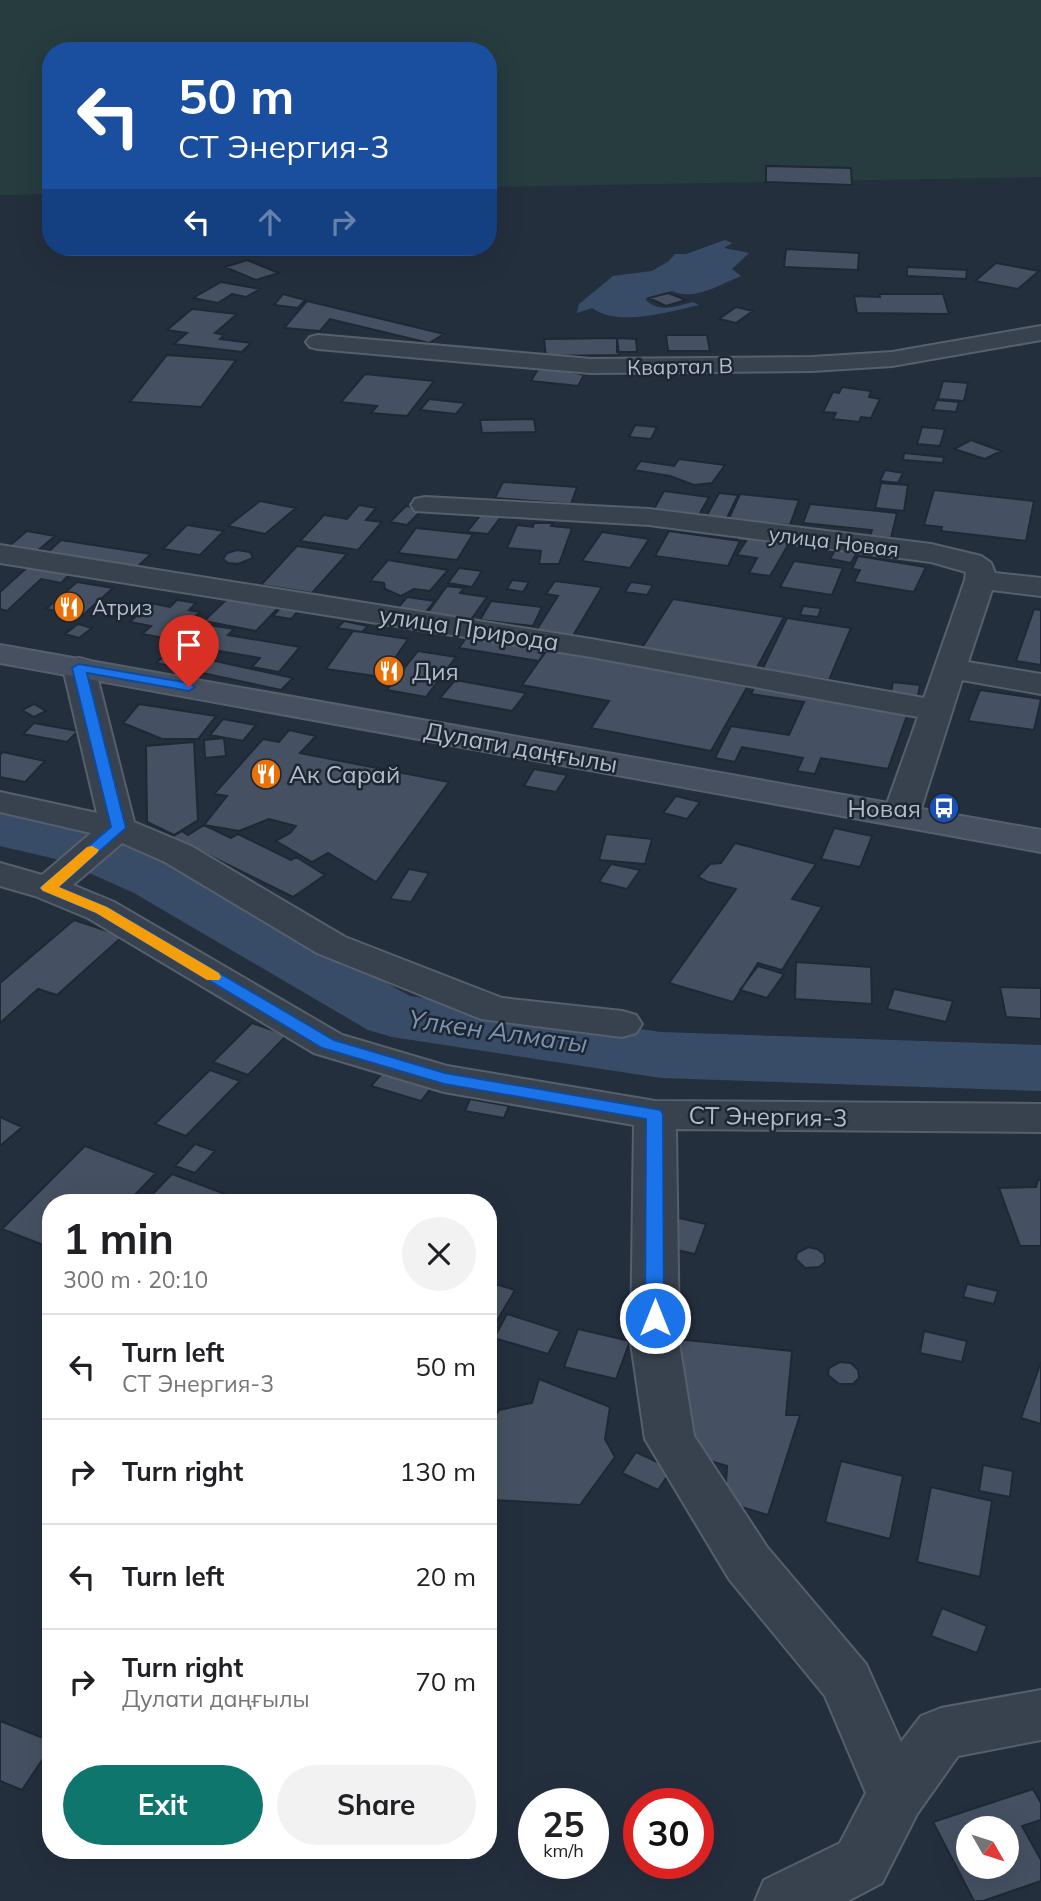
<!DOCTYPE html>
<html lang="en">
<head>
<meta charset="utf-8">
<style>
	:root { --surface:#fff; --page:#f2f2f2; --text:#202124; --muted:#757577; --line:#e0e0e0; --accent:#0f766e }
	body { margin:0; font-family:Mulish,sans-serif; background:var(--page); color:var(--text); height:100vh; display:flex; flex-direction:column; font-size:26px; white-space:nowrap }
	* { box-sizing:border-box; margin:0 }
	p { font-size:23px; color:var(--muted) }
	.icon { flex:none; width:38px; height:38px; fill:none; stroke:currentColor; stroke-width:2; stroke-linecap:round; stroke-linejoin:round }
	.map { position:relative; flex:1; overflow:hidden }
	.panel { position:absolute; left:42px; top:1194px; width:455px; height:665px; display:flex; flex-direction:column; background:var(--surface); border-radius:28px; box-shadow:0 7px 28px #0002 }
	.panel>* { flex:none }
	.hud { position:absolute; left:42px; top:42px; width:455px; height:214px; border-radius:28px; box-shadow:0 7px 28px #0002; background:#1a4fa0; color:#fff; overflow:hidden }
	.needle { width:46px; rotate:129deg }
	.fabs { position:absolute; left:956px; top:1816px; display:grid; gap:14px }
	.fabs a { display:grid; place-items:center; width:63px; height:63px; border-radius:50%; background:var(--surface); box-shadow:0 7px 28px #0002; font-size:35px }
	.speed { position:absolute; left:518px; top:1788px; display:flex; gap:14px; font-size:35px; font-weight:700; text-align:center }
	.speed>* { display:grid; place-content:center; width:91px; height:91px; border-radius:50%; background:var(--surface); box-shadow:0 7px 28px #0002; line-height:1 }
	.speed small { font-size:18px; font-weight:400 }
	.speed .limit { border:10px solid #d22; background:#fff; color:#111 }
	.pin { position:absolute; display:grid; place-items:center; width:60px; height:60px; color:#fff; margin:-72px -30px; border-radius:50% 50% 50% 0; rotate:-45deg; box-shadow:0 0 7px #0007 }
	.pin .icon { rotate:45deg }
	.me { position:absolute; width:77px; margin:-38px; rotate:0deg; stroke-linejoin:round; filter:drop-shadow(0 0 5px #0008) }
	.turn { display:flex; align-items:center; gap:24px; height:147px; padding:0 21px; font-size:32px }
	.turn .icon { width:91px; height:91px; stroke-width:2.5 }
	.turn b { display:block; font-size:49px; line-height:60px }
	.lanes { display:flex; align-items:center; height:66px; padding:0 21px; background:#0003; justify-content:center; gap:35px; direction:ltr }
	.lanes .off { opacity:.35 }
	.round { display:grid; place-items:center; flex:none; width:74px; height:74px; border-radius:37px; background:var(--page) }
	.overview { display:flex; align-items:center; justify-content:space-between; height:119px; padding:0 21px }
	h1 { font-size:42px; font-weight:700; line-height:52px }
	.primary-button { display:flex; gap:14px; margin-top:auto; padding:14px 21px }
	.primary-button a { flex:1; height:80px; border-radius:42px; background:var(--accent); color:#fff; font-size:28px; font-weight:700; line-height:80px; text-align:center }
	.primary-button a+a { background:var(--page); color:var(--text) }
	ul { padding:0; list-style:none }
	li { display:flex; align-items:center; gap:21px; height:105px; padding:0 21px; border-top:2px solid var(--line) }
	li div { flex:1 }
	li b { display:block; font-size:26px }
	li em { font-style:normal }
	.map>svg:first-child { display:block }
</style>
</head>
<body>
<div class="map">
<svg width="1041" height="1901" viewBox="0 0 1041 1901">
	<rect width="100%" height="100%" fill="#242f3e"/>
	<path fill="#263c3f" d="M0 0H1041V177L488 187V51H51V194L0 195Z"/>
	<path fill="#394c67" d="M725 240 732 243 724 248 749 253 732 269 741 276C719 285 695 301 672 291L645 299C659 314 676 306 693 302L699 305C670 312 617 327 592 308L577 313 579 304 613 276 652 271 669 261 675 254H686Z"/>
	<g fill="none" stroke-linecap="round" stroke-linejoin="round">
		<path fill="#394c67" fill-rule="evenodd" d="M0 810 42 816 104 834 178 867 410 996 661 1032 1041 1045V1091L661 1078 392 1037 368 1030 134 893 60 860 0 846Z"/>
	</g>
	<path fill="#455162" stroke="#1f2835" stroke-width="2" fill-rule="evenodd" d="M766 166 851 168 852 185 766 182Z
		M200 247H229L231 253 202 255Z
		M786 249 859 253 858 270 784 267Z
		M247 260 279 273 256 280 225 267Z
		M996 263 1039 271 1018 289 975 281Z
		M907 267 967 270 966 279 907 276Z
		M221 282 260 289 246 297 232 294 218 303 193 298Z
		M668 293 686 300 666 306 649 298Z
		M283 294 305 300 298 308 274 305Z
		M879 294H943L949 314 857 313 854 296 880 297Z
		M307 301 444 334 429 343 330 319 320 331 284 328Z
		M736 307 753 311 736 323 719 319Z
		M192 309 237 314 215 333 224 335 220 339 251 343 242 352 174 344 187 333 167 330Z
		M666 335H707L710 351H668Z
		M617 338 619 355 546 356 544 339Z
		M617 338 636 339 637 352H617Z
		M167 355 236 360 201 407 130 402Z
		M538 369 572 372 584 375 578 386 531 381Z
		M365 374 434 381 407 416 371 413 377 406 341 402Z
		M943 381 968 383 964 401 938 399Z
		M842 387 871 391 869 397 880 399 871 418 861 417 859 422 833 419 836 413 823 412 833 392 839 393Z
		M429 399 465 403 456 414 420 410Z
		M937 400 959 402 956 412 933 410Z
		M534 419 536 432 482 433 480 420Z
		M635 425 657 427 651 439 629 437Z
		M922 427 945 429 940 446 917 444Z
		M971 440 1001 451 985 459 954 449Z
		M904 453 944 457 943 463 903 460Z
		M679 459 725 465 712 483 694 485 670 476 634 470 641 461 674 466Z
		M885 470 903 473 898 483 880 481Z
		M503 482 577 487 571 504 495 498Z
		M881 483 908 485 904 511 875 508Z
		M934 490 1034 501 1026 541 941 531 942 527 924 525Z
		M664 491 709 497 699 515 654 509Z
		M719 493 738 495 726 520 706 517Z
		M740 494 799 500 790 525 765 523 763 527 727 523Z
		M260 501 296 508 265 534 228 526Z
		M810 504 897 513 891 538 870 536 872 530 803 523Z
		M359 505 376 508 366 520 382 522 358 550 300 541 324 515 347 519Z
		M406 506 423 509 407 525 390 522Z
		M483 512 503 514 488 534 467 532Z
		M534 523H553L551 526 572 528 559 564H539L541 551 507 548 517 525 533 527Z
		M187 525 224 531 200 555 163 549Z
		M416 528 473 534 457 560 398 553Z
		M27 531 55 536 36 552 8 547Z
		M669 531 740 541 728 566 655 556Z
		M602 532 649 539 630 568 582 561Z
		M741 532 791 540 770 576 749 573 757 558 737 555 746 541 736 540Z
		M61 540 151 554 136 568 46 554Z
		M839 543 860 547 851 563 830 559Z
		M297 546 347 554 312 593 261 585Z
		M237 550 250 552 253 558 238 564 228 563 223 559 227 553Z
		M858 556 926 567 914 592 854 582 860 570 852 569Z
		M388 560 448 570 430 591 414 589 401 596 385 589 384 583 370 581Z
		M794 561 843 568 832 595 780 587Z
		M33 562 76 568 61 583 41 579 7 611 0 609V592Z
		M459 568 482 571 472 587 448 583Z
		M512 580 529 582 523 592 507 589Z
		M555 581 602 587 571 639 534 634 558 596 546 594Z
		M77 582 113 588 82 616 46 609Z
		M631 582 653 585 647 595 625 592Z
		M447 586 464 588 460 593 487 597 470 621 426 615Z
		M407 597 435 601 424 614 397 609Z
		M228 598 279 607 256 631 204 621Z
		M673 599 784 617 755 671 640 651Z
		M177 600 196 603 189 610 200 612 191 620 200 622 188 634 171 631 164 638 142 634 151 626 130 622 150 603 170 607Z
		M491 601 542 607 533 626 480 620Z
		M285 603 303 606 291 619 273 616Z
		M803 606 821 608 818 617 800 615Z
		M1034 609 1041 610V665L1016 661Z
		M787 618 851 628 829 680 762 670Z
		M344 621 368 626 362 632 337 628Z
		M78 624 92 628 79 638 65 634Z
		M209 625 234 629 228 635 300 647 279 672 252 667 260 658 178 644 193 630 202 631Z
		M353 631 362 632 408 639 382 677 326 669Z
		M469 634 548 646 539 661 459 648Z
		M550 646 750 682 711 751 591 728 609 701 522 685Z
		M170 651 293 678 281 690 156 663Z
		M418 651 456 657 426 697 387 690Z
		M455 680 526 693 512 711 440 698Z
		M893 682 920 685 918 696 891 692Z
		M756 683 910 707 888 769 821 758 815 774 797 771 803 758 742 747 735 762 715 758 731 726 789 735 804 702 751 694Z
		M980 690 1041 699 1034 730 968 721Z
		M34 704 46 711 34 717 22 710Z
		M139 704 216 716 198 739H162L123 723Z
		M223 719 256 725 243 741 210 735Z
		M34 723 78 731 67 742 23 734Z
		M289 730 316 736 300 753 449 782 376 882 328 853 312 862 276 841 290 833 296 826 269 819 239 831 204 825 227 796 214 794 263 739 279 742Z
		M224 738 226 756 205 758 204 740Z
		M194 742 198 820 174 835 147 822 146 746Z
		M3 752 45 761 25 782 0 777V755Z
		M534 769 567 775 556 792 524 786Z
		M676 796 700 802 687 819 663 813Z
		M204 825 231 838 238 834 291 860 296 857 325 875 293 897 172 837 182 831 188 835Z
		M834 828 872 836 860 867 821 859Z
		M606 834 652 839 645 864 599 860Z
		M735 843 816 864 792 899 822 907 782 970 758 963 733 1002 669 983 736 889 708 882 698 877 710 864 721 863Z
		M611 864 640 870 627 889 599 882Z
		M409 869 429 873 411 902 390 899Z
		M74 920 123 936 57 995 38 989 0 1023V983Z
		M796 962 871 967 872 1004 795 999Z
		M758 966 784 974 767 998 740 990Z
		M1000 987 1041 988V1019L1006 1017Z
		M894 989 953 1001 946 1022 887 1009Z
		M252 1023 287 1035 248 1075 213 1062Z
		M210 1070 240 1081 186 1136 155 1124Z
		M383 1072 432 1087 421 1101 371 1086Z
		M470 1099 509 1106 504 1118 465 1111Z
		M0 1117 22 1127 0 1146Z
		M195 1144 215 1151 195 1173 175 1166Z
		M85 1146 156 1173 128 1202H51V1248L2 1229Z
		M172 1174 233 1197 228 1202H145Z
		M1038 1180H1041V1246H1020L999 1188 1036 1187Z
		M674 1217 706 1224 695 1254 663 1247Z
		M808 1247 817 1249 824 1254 825 1262 819 1267 805 1268 796 1259 797 1253Z
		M488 1282 515 1290 488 1336Z
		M967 1284 998 1291 994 1304 963 1297Z
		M507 1314 560 1331 548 1354 494 1338Z
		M578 1329 630 1341 616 1379 564 1367Z
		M924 1331 967 1341 962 1362 920 1353Z
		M677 1339 792 1351 786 1415H800L768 1515 725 1502 727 1466 687 1454Z
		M840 1362 851 1363 858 1370 859 1378 853 1384H839L828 1375 829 1368Z
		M1041 1362V1424L1021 1418Z
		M539 1379 610 1407 605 1439 615 1457 580 1505 493 1500 488 1508V1426L499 1410 532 1403Z
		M636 1452 672 1469 658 1490 622 1473Z
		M841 1461 903 1476 890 1539 825 1522Z
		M983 1465 1013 1471 1010 1497 979 1491Z
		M931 1487 992 1501 980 1577 917 1562Z
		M942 1608 987 1626 977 1653 931 1636Z
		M0 1721 51 1741V1747L22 1790 0 1781Z
		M1033 1789 1041 1803V1820L1022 1826 1041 1860V1881L983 1901H974L933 1822ZM968 1829H1006V1867H968Z"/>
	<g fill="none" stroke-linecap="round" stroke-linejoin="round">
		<g stroke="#565f6c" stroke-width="4">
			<path id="street" d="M1041 326V340L892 366 812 371 591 373 318 349 310 347 306 342 310 337 318 335 591 359 812 357 892 352Z
				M425 497 649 509 931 544 981 556 991 563 995 573 1041 578V596L992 590 968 662 1041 674V694L962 680 919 815 913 822 901 826 889 822 883 815 918 717 591 657 0 563V545L591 639 924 698 965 580 966 572 931 562 649 525 415 511 411 505 415 499Z
				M79 658 90 661 95 668 134 822 191 846 345 937 502 998 622 1011 636 1015 642 1024 636 1033 622 1037 481 1019 317 953 165 862 122 843 73 885 114 902 342 1035 447 1066 655 1101 1041 1104V1132L676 1129 679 1343 694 1436 767 1547 866 1664 901 1742 921 1716 941 1708 1041 1690V1740L958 1756 917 1814 882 1883 848 1901H755L764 1880 840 1843 866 1793 825 1696 729 1579 645 1439 631 1343 634 1125 444 1092 314 1053 88 918 35 896 0 886V863L42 875 91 833 0 812V792L97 813 63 668 68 661Z"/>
		</g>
		<g stroke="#565f6c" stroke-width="4">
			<path id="secondary" d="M0 645 1041 830V852L0 663Z"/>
		</g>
		<use href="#street" fill="#38414e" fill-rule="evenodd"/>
		<use href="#secondary" fill="#465061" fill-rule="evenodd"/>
	</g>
	<path fill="#1a73e8" stroke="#114b97" stroke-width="2" d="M79 664 189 683 195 687 189 691 87 673 126 828 59 887 107 907 334 1040 445 1073 661 1110 663 1115 664 1318 662 1323 655 1325 648 1323 645 1318 646 1119 444 1084 322 1048 96 913 43 891 40 888 43 885 111 827 72 668Z"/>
	<path fill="#f59e0b" d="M92 846 99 850 97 853 59 887 107 907 219 973 221 977 219 980H207L96 913 43 891 40 888 43 885 87 847Z"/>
	<defs>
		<g id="restaurant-disc" transform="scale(1.575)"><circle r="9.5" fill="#e8710a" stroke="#1d2633"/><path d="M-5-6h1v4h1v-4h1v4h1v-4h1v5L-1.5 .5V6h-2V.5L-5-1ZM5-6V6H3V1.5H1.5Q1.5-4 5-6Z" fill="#fff"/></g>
		<g id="bus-disc" transform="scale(1.575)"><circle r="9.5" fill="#1a4fb4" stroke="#1d2633"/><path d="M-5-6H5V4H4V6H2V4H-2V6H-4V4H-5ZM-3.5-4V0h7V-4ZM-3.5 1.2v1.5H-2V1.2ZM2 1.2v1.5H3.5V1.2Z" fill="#fff"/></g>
	</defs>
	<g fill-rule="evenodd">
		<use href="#restaurant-disc" x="69" y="607"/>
		<use href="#restaurant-disc" x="389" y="671"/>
		<use href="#restaurant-disc" x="266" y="774"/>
		<use href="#bus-disc" x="944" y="808"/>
	</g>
	<g text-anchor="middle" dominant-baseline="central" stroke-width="5" stroke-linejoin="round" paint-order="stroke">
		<g font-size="21" fill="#b4bcc9" stroke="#1d2633">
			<text transform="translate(680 366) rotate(-1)">Квартал В</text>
			<text transform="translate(834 541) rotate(7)">улица Новая</text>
		</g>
		<g font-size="21" fill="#b4bcc9" stroke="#1d2633" text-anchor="start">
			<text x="92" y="607">Атриз</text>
		</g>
		<g font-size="24" fill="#b4bcc9" stroke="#1d2633">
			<text transform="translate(469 628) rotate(9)">улица Природа</text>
			<text transform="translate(521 747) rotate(10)">Дулати даңғылы</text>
			<text transform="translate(768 1116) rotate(1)">СТ Энергия-3</text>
		</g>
		<g font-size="24" fill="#b4bcc9" stroke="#1d2633" text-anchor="start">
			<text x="412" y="671">Дия</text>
			<text x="289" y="774">Ак Сарай</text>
			<text x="921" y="808" text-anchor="end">Новая</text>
		</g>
		<g font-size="26" font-style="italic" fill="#7c92b1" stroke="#1d2633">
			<text transform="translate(498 1031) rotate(8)">Үлкен Алматы</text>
		</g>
	</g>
</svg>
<div class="fabs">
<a><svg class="needle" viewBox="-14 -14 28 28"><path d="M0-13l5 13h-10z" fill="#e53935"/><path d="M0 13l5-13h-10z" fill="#757577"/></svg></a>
</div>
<div class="speed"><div>25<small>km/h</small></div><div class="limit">30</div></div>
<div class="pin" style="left:189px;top:687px;background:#d93025"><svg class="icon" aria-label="arrive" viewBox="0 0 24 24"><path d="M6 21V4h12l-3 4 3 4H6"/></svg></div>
<svg class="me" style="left:655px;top:1318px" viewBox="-20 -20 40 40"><circle r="17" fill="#1a73e8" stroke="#fff" stroke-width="3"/><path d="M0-11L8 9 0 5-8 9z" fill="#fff"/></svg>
<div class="hud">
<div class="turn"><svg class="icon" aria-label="left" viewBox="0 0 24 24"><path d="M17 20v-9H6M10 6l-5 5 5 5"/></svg><div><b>50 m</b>СТ Энергия-3</div></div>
<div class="lanes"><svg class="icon" aria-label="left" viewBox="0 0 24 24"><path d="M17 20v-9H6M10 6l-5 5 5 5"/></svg><svg class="icon off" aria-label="ahead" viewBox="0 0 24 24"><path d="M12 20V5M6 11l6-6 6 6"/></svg><svg class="icon off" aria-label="right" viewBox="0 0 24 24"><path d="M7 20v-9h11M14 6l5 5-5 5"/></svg></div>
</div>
<section class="panel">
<div class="overview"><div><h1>1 min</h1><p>300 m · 20:10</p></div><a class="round"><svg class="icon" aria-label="close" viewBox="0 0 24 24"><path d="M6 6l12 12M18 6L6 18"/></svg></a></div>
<ul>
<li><svg class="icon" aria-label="left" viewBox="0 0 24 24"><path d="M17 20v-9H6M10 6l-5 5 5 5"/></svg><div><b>Turn left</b><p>СТ Энергия-3</p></div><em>50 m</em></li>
<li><svg class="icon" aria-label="right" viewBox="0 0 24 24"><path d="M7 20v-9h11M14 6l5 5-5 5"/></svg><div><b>Turn right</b></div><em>130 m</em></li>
<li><svg class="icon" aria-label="left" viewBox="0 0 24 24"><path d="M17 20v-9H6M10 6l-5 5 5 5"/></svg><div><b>Turn left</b></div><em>20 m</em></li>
<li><svg class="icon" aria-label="right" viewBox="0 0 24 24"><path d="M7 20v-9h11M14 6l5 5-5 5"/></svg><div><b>Turn right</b><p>Дулати даңғылы</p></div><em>70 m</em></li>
</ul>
<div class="primary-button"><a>Exit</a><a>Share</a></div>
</section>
</div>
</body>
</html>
